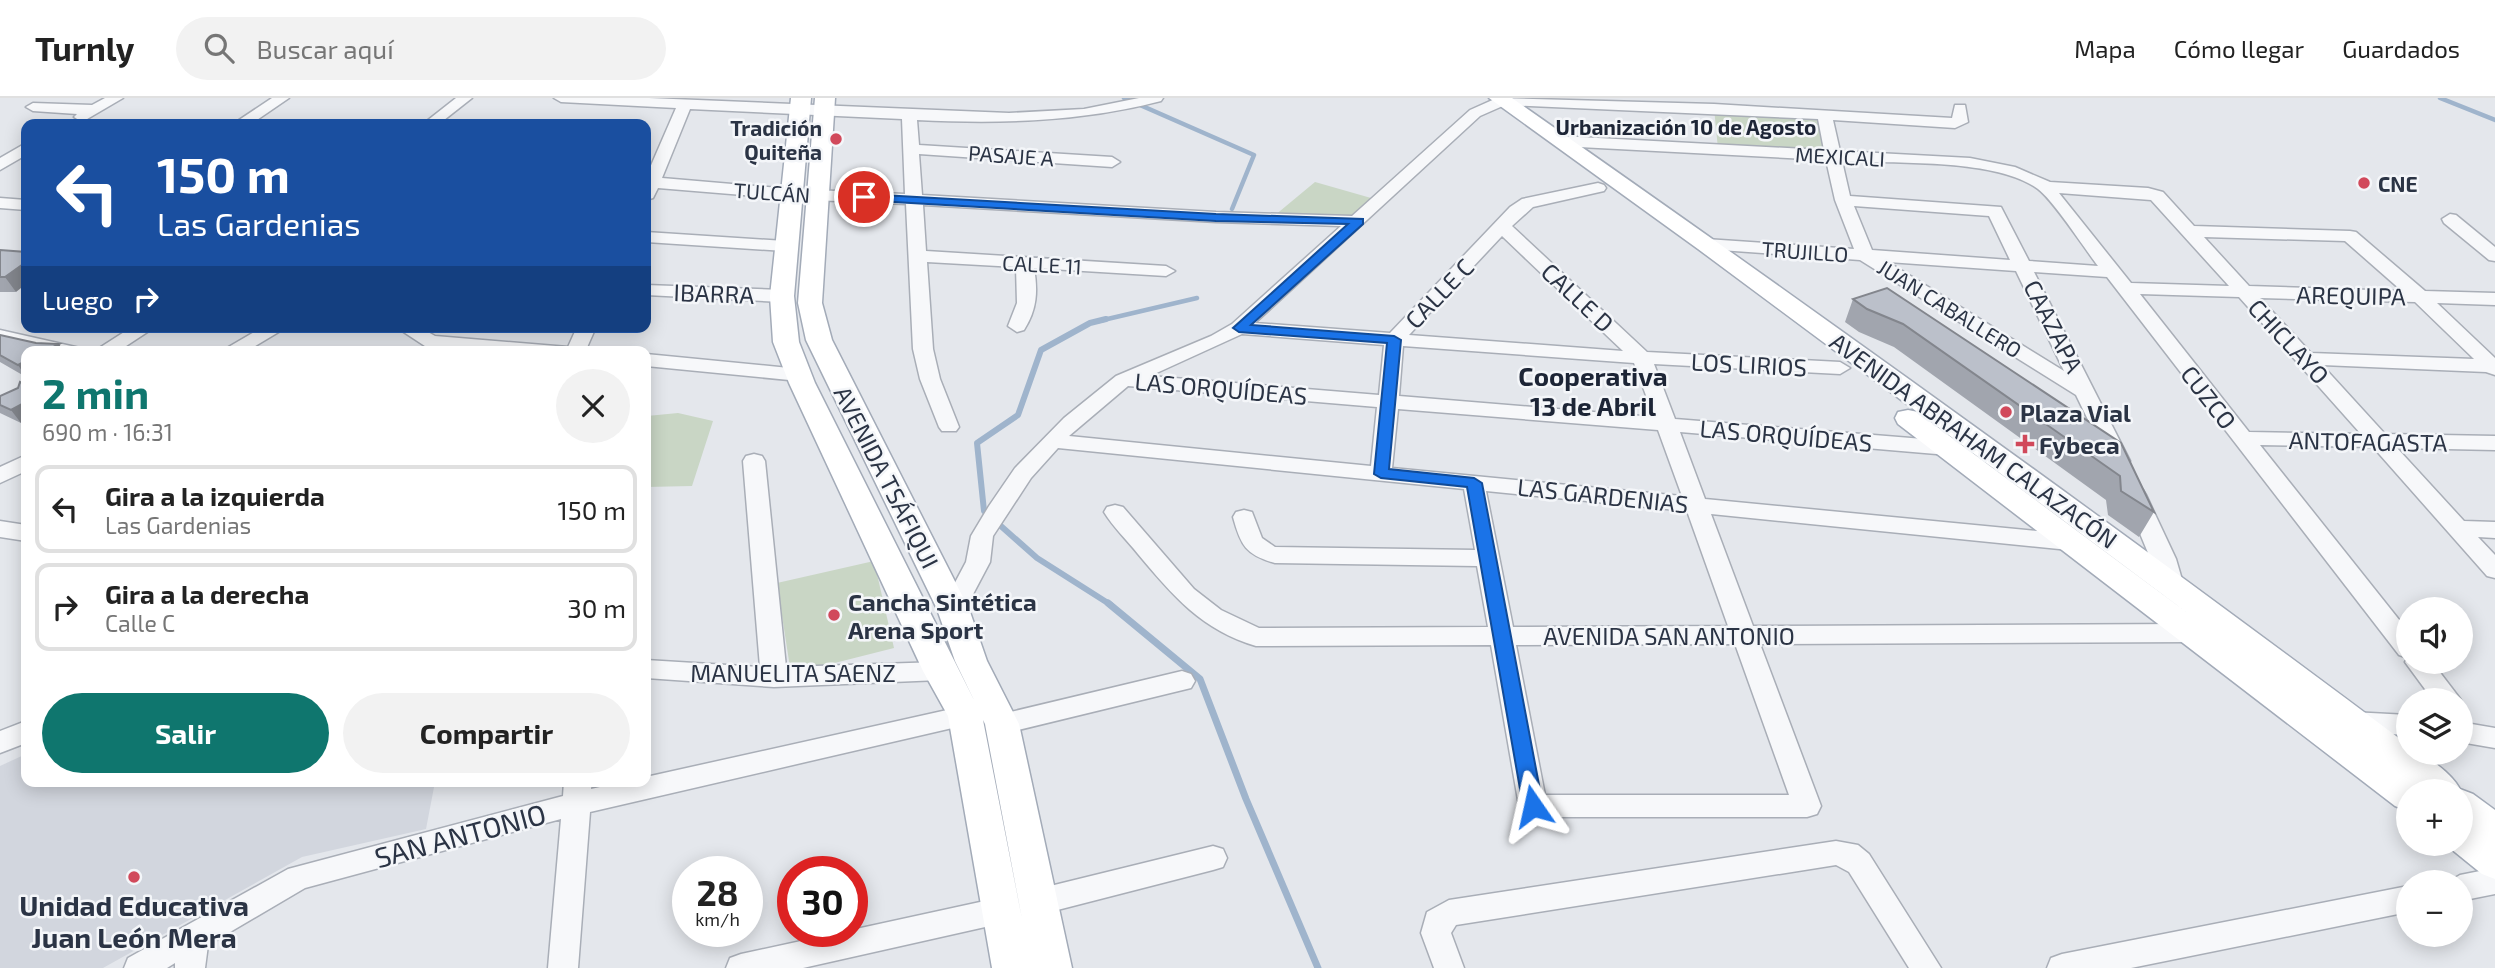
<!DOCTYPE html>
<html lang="es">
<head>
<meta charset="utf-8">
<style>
	:root { --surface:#fff; --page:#f2f2f2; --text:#222; --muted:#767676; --line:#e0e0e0; --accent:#0f766e }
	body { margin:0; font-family:"Exo 2",sans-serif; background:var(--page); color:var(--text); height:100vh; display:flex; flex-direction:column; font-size:26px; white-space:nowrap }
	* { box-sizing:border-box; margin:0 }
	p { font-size:23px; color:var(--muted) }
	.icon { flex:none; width:38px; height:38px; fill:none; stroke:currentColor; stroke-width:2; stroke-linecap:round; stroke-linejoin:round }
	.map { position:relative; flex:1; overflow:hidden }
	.drawer { position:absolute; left:21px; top:248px; width:630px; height:441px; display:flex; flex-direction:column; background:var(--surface); border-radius:14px; box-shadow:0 4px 18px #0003 }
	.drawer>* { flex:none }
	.hud { position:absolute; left:21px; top:21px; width:630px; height:214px; border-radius:14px; box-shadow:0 4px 18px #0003; background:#1a4fa0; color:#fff; overflow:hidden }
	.controls { position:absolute; left:2396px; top:499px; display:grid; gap:14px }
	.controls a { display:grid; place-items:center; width:77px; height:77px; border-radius:50%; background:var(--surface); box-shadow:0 4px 18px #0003; font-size:35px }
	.speed { position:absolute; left:672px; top:758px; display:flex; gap:14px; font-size:35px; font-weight:700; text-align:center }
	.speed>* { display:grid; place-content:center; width:91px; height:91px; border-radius:50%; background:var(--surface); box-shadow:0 4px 18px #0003; line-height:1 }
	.speed small { font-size:18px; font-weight:400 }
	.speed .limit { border:10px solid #d22; background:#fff; color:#111 }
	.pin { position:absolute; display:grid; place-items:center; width:60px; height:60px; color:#fff; margin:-30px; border:4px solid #fff; border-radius:50%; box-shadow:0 2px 7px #0007 }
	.me { position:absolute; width:77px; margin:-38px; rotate:349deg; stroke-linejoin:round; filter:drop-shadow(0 0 5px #0008) }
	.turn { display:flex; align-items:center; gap:24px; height:147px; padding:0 21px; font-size:32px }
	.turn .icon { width:91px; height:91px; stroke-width:2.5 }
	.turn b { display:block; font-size:49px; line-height:60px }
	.then { display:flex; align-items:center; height:66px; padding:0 21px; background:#0003; gap:14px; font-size:26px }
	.round { display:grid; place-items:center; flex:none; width:74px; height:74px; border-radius:37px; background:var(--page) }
	.summary { display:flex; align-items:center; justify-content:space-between; height:119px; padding:0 21px }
	h1 { font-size:42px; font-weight:700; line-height:52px; color:var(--accent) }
	.button { display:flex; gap:14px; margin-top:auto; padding:14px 21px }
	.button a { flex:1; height:80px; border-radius:42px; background:var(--accent); color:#fff; font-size:28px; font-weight:700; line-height:80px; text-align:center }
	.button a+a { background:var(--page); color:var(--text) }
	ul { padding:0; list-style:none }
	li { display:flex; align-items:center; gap:21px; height:88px; margin:0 14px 10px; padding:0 7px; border:4px solid var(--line); border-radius:14px }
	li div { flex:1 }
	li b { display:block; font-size:26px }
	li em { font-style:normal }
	header { display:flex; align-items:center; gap:42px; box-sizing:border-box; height:98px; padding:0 35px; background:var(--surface); border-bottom:2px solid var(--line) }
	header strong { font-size:33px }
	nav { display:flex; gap:38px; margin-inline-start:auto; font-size:24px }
	.search { width:490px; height:63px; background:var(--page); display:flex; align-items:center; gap:18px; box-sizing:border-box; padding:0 24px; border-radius:38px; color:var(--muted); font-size:26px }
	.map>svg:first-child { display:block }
</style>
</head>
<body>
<header>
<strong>Turnly</strong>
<div class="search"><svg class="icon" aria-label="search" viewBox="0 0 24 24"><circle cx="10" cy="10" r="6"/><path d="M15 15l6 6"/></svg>Buscar aquí</div>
<nav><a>Mapa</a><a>Cómo llegar</a><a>Guardados</a></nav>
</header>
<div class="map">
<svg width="2495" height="870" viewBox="0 0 2495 870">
	<rect width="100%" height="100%" fill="#e4e7ec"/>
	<path fill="#d2d6de" d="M26 656V684H435L426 731 302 759 103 870H0V668Z"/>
	<path fill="#c9d6c5" d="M1714 10 1824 16 1833 57 1718 51Z
		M1315 84 1371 100 1350 120 1274 118Z
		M678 315 713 323 692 388 646 389 647 318Z
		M874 463 894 550 791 576 777 485Z"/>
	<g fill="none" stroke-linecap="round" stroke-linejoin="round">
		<path stroke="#9fb4cc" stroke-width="4.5" d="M1124 0 1254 57 1232 111
			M2440 0 2495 22
			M1099 223 1197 200"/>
		<path stroke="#9fb4cc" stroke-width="6" d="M1106 221 1090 225 1041 252 1018 317 977 345 984 413 1037 460 1111 507"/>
		<path stroke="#9fb4cc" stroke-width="7" d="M1108 505 1200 581 1246 701 1318 870"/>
		<g stroke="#a9aeb7" stroke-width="3">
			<path id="minor" d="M105 0H123L82 24 74 19 77 16 33 13 26 9 33 5 92 7Z
				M272 0H289L251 26H233Z
				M456 0H472L439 26H423Z
				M554 0H649L1009 15 1084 11 1139 0H1163L1161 3C1080 24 1000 26 917 22L919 47 1112 59 1120 64 1112 69 919 56 922 97 1216 114 1352 118 1470 12 1497 0 1714 6 1952 20 1955 7H1965L1968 24 1955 30 1833 22 1840 53 1970 60 2015 69 2050 84 2148 90 2163 94 2194 128 2350 133 2356 134 2425 193 2495 195V207L2437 205 2495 260V277L2486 274 2322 267 2385 336 2495 338V352L2397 350 2464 423 2495 424V440L2478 439 2495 457V480L2487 478 2373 349 2260 347 2408 533V564H2432L2461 602H2433L2405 564 2408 560 2399 557 2107 179 2034 174 2130 363 2127 368H2111L2108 363 2076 297 1860 162 1706 151 1697 146 1706 141 1854 151 1835 102 1826 62 1560 48 1552 43 1560 38 1824 52 1818 21 1505 7 1480 18 1255 225 1390 235 1510 109 1522 101 1598 85 1604 87 1606 90 1604 93 1533 109 1512 128 1647 254 1840 264 1850 270 1840 276 1654 266 1675 321 1948 343 1955 345 1959 350 1955 355 1948 357 1680 334 1705 401 2069 436 2077 439 2080 444 2077 449 2069 452 1711 416 1753 528 2190 526 2199 529 2202 535 2199 541 2190 544 1760 546 1821 708 1817 716 1807 719H1533L1523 716 1519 708 1491 547 1256 548C1202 532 1173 498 1138 456 1127 442 1113 429 1104 414L1107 409 1115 407 1123 409 1194 491 1221 512 1259 530 1488 529 1477 468 1275 465C1246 457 1241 448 1233 419L1236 414 1244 412 1252 414 1262 440 1275 449 1475 452 1464 391 1058 350 1031 380 993 438 990 464 962 517 953 520 944 517 941 511 966 464 971 438 989 408 1015 370 1064 320 1116 278 1211 238 1232 226 1341 128 1216 124 923 107 926 153 1166 168 1175 173 1166 178 1034 170C1038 193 1037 212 1024 232L1017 234 1008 228 1017 205 1016 169 927 164 933 251 940 281 959 329 956 333H942L939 329 920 281 913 251 906 106 790 101 658 90 653 100 646 102V79L676 10 561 4ZM690 11 902 21 905 96 790 91 662 80ZM1842 63C1895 66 1996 60 2038 91 2054 103 2084 150 2098 168L2029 163 2001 109 1850 98ZM2059 95 2151 102 2229 188 2131 185ZM1854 108 1989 118 2010 162 1872 152ZM1502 138 1623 253 1409 237ZM2204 139 2345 143 2402 193 2249 188ZM1888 164 2016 173 2064 273ZM2140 196 2239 199 2361 336 2249 334ZM2260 200 2415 204 2474 261 2311 255ZM1242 236 1384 247 1379 297 1150 278ZM1403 248 1634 265 1654 319 1399 298ZM1128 288 1377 309 1371 368 1069 338ZM1398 311 1658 332 1682 398 1392 370ZM1486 393 1687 413 1728 528 1513 529ZM1735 546 1789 697H1545L1516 547Z
				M26 45V57L0 72V60Z
				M0 100 26 102V112L0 110Z
				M2450 116 2456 117 2495 149V163L2489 162 2444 125 2442 121Z
				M646 134 785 143 794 148 785 153 646 144Z
				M646 187 782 192 791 198 782 204 646 197Z
				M132 229H155L117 254H93Z
				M263 229H287L245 254H220Z
				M396 229H419L435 238 568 249 577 229H596L585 254 454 251 453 254H434Z
				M0 232 80 250 83 254H45L0 244Z
				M646 256 799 271 806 273 809 277 806 281 799 283 646 268Z
				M754 356 762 358 765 363 786 569 940 564 949 566 953 573 949 580 940 582 774 589 646 580V562L760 569 743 363 746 358Z
				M26 357V373L0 385V369Z
				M2135 390 2143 392 2146 397 2176 461 2183 485 2179 491 2171 493 2163 491 2124 397 2127 392Z
				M0 423 26 427V443L0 439Z
				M1182 573 1191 576 1195 583 1191 590 1002 636 993 633 989 626 993 619 1002 616Z
				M965 608 974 611 978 618 974 625 590 714 578 870H548L561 721 305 790 208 847 205 870H175V865L167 870H124L128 860 288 771 563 698 564 684H592L591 691 622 684H646V679Z
				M2352 614 2408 617V637L2352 634 2343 631 2339 624 2343 617Z
				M26 623V645L0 655V633Z
				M2460 624 2495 630V650L2460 644Z
				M1836 743 1858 747 1869 756 1941 870H1909L1849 774 1836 767 1456 827 1451 835 1464 870H1434L1421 835 1427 814 1449 802Z
				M1213 748 1223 751 1227 760 1223 769 1213 772 1038 817 1028 813 1023 804 1028 795 1038 791Z
				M2495 770V796L2460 803V784H2448L2460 777Z
				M2408 788V814L2131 870H2047L2051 860 2062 856Z
				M1003 799 1014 803 1018 812 1014 821 1003 825 803 870H726L730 860 741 856Z"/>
		</g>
		<g stroke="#a3abb8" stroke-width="3">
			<path id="major" d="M791 0H811L794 198 799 244 815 285 974 602 955 563 937 511 806 242 798 205 815 0H835L822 205 832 242 969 511 987 563 1019 626 1072 870H992L948 618 923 573 789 285 773 244 770 198ZM983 622 985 626 1022 821Z
				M1489 0H1512C1814 211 2113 426 2408 647V654C2425 654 2452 676 2460 691L2473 696 2495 712V781L2482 776 2445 746H2460V693H2408V713L2395 708 1898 326 1895 320 1898 314 1908 312 1918 314 2201 525 1698 151Z"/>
		</g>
		<use href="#minor" fill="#f7f8fa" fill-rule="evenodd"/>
		<use href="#major" fill="#fff" fill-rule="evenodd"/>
	</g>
	<path fill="#a1a5ae" d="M0 152 16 194H0Z
		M1887 190 2121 345 2154 414 2139 439 2108 417 2106 402 1894 249 1859 234 1845 224 1853 201Z
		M0 237 36 245 59 246 64 254H26V279L0 264Z
		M26 287V322L21 325 0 315V298Z"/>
	<path fill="#83868d" d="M26 164V186L16 194 5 179Z
		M59 246 64 254H44Z
		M26 263V279L18 267Z
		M26 304V322L21 325 11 312Z"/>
	<path fill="#bbc0ca" stroke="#83868d" stroke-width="2" d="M0 152 26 154V164L5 179H0Z
		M1887 190 2121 345 2154 414 2121 393 2120 378 1903 226 1867 211 1853 201Z
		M0 237 36 245 59 246 44 254H26V263L18 267 0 257Z
		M20 284 26 287V304L11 312 0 307V298L18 290Z"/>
	<path fill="#1a73e8" stroke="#114b97" stroke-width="2" d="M864 96 1216 116 1363 121V126L1251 227 1394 238 1401 242 1389 371 1474 380 1482 385 1543 708 1540 714 1533 716 1526 714 1523 708 1467 389 1381 380 1374 376 1387 245 1239 234 1233 230 1348 126 1216 123 860 102 858 99Z"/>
	<g fill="#d1495b" stroke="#f4f6f9" stroke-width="2.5">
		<circle cx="836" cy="41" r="7"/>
		<circle cx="2364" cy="85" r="7"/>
		<circle cx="2006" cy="314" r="7"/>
		<path d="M2021.5 335.5h7v7h7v7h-7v7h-7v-7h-7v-7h7z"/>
		<circle cx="834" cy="517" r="7"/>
		<circle cx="134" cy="779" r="7"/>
	</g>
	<g text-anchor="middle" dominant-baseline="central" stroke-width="5" stroke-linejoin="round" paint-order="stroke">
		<g font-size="21" font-weight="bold" fill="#1d2536" stroke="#f4f6f9">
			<text x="1686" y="28">Urbanización 10 de Agosto</text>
		</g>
		<g font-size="21" font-weight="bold" fill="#2b3445" stroke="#f4f6f9" text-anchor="end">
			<text x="822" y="29">Tradición<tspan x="822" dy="24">Quiteña</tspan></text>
			<text x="2378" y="85" text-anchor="start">CNE</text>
		</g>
		<g font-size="21" fill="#2b3445" stroke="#f4f6f9">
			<text transform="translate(1011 57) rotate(4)">PASAJE A</text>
			<text transform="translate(1840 58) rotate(3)">MEXICALI</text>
			<text transform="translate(772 94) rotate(4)">TULCÁN</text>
			<text transform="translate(1805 153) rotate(4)">TRUJILLO</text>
			<text transform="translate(1042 166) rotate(3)">CALLE 11</text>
			<text transform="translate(1950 210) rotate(32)">JUAN CABALLERO</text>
		</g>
		<g font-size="24" fill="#2b3445" stroke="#f4f6f9">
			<text transform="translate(714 195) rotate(2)">IBARRA</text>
			<text transform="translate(1439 195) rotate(-46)">CALLE C</text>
			<text transform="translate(2351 197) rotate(1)">AREQUIPA</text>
			<text transform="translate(1578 199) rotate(43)">CALLE D</text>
			<text transform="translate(2054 228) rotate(63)">CAAZAPA</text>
			<text transform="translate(2289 243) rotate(47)">CHICLAYO</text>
			<text transform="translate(1749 266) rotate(3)">LOS LIRIOS</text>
			<text transform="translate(1221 290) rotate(5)">LAS ORQUÍDEAS</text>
			<text transform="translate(2209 299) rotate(52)">CUZCO</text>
			<text transform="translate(1786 337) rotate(5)">LAS ORQUÍDEAS</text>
			<text transform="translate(1974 342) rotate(36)">AVENIDA ABRAHAM CALAZACÓN</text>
			<text transform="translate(2368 343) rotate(1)">ANTOFAGASTA</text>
			<text transform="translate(887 379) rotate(63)">AVENIDA TSÁFIQUI</text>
			<text transform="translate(1603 397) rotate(6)">LAS GARDENIAS</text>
			<text x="1669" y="537">AVENIDA SAN ANTONIO</text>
			<text x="793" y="574">MANUELITA SAENZ</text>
		</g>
		<g font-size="24" font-weight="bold" fill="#2b3445" stroke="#f4f6f9" text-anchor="start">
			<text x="2020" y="314">Plaza Vial</text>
			<text x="2039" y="346">Fybeca</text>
			<text x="848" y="503">Cancha Sintética<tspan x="848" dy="28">Arena Sport</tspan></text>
		</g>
		<g font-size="26" font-weight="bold" fill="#1d2536" stroke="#f4f6f9">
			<text x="1593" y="277">Cooperativa<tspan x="1593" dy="30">13 de Abril</tspan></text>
		</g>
		<g font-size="28" fill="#2b3445" stroke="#f4f6f9">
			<text transform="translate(460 737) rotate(-15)">SAN ANTONIO</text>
		</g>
		<g font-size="28" font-weight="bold" fill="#2b3445" stroke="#f4f6f9">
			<text x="134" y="807">Unidad Educativa<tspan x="134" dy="32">Juan León Mera</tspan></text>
		</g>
	</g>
</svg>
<div class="controls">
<a><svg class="icon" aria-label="sound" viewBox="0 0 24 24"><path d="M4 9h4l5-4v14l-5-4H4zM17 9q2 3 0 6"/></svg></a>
<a><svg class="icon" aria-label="layers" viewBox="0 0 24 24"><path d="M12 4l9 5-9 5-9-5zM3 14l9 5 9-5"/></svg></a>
<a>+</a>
<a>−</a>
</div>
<div class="speed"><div>28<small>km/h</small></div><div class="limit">30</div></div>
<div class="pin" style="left:864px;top:99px;background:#d93025"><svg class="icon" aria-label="arrive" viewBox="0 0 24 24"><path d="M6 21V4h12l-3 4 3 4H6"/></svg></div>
<svg class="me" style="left:1533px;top:708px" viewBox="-20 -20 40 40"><path d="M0-17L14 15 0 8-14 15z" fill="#1a73e8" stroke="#fff" stroke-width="4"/></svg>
<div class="hud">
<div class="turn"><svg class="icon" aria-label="left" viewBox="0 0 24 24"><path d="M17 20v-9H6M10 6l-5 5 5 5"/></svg><div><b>150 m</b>Las Gardenias</div></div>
<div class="then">Luego<svg class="icon" aria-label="right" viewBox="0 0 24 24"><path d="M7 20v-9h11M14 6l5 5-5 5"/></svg></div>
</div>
<section class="drawer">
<div class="summary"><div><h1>2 min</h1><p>690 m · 16:31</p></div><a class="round"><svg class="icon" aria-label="close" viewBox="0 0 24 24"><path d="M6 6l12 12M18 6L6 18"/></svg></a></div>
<ul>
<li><svg class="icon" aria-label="left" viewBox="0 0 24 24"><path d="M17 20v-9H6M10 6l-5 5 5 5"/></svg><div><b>Gira a la izquierda</b><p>Las Gardenias</p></div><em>150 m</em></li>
<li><svg class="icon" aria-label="right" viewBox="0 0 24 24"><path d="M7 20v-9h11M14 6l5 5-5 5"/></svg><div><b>Gira a la derecha</b><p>Calle C</p></div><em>30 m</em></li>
</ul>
<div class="button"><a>Salir</a><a>Compartir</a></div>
</section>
</div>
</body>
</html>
